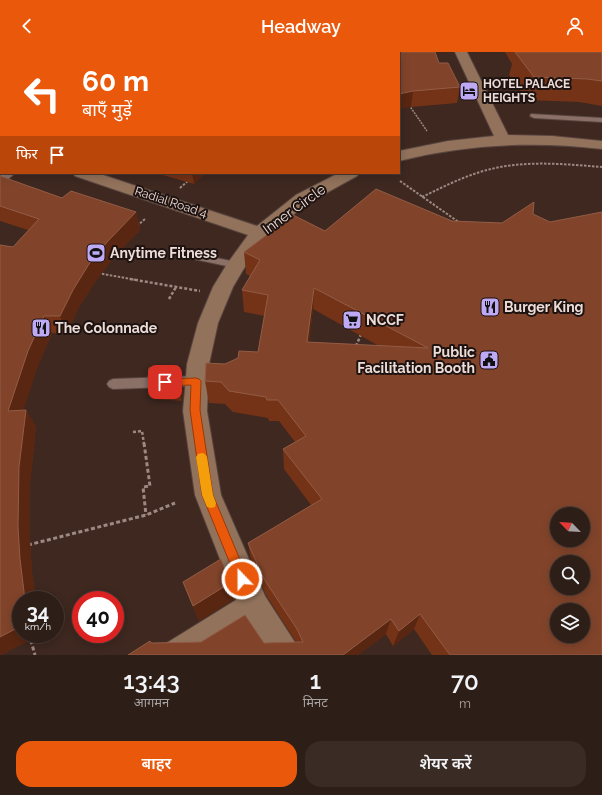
<!DOCTYPE html>
<html lang="hi">
<head>
<meta charset="utf-8">
<style>
	:root { --surface:#2e1e18; --page:#3a2b25; --text:#f1f3f6; --muted:#a7a2a2; --line:#493c37; --accent:#ea580c }
	body { margin:0; font-family:Raleway,"Noto Sans Devanagari",sans-serif; background:var(--page); color:var(--text); height:100vh; display:flex; flex-direction:column; font-size:15px; white-space:nowrap }
	* { box-sizing:border-box; margin:0 }
	p { font-size:13px; color:var(--muted) }
	.icon { flex:none; width:22px; height:22px; fill:none; stroke:currentColor; stroke-width:2; stroke-linecap:round; stroke-linejoin:round }
	.map { position:relative; height:603px; overflow:hidden }
	.details { display:flex; flex-direction:column; background:var(--surface); flex:1 }
	.details>* { flex:none }
	.guide { position:absolute; left:0px; top:0px; width:400px; height:122px; box-shadow:0 2px 10px #0003,0 0 0 1px var(--line); background:#ea580c; color:#fff; overflow:hidden }
	.needle { width:26px; rotate:295deg }
	.tools { position:absolute; left:550px; top:455px; display:grid; gap:8px }
	.tools a { display:grid; place-items:center; width:40px; height:40px; border-radius:50%; background:var(--surface); box-shadow:0 2px 10px #0003,0 0 0 1px var(--line); font-size:20px }
	.speed { position:absolute; left:12px; top:539px; display:flex; gap:8px; font-size:20px; font-weight:700; text-align:center }
	.speed>* { display:grid; place-content:center; width:52px; height:52px; border-radius:50%; background:var(--surface); box-shadow:0 2px 10px #0003,0 0 0 1px var(--line); line-height:1 }
	.speed small { font-size:10px; font-weight:400 }
	.speed .limit { border:6px solid #d22; background:#fff; color:#111 }
	.pin { position:absolute; display:grid; place-items:center; width:34px; height:34px; color:#fff; margin:-17px; border-radius:8px; box-shadow:0 2px 6px #0006 }
	.me { position:absolute; width:44px; margin:-22px; rotate:338deg; stroke-linejoin:round; filter:drop-shadow(0 0 3px #0008) }
	.turn { display:flex; align-items:center; gap:14px; height:84px; padding:0 16px; font-size:18px }
	.turn .icon { width:52px; height:52px; stroke-width:2.5 }
	.turn b { display:block; font-size:28px; line-height:34px }
	.then { display:flex; align-items:center; height:38px; padding:0 16px; background:#0003; gap:8px; font-size:15px }
	.eta { display:flex; justify-content:space-evenly; align-items:center; height:68px; text-align:center }
	.eta b { font-size:24px; font-weight:600; line-height:28px }
	.primary-button { display:flex; gap:8px; margin-top:auto; padding:8px 16px }
	.primary-button a { flex:1; height:46px; border-radius:16px; background:var(--accent); color:#fff; font-size:16px; font-weight:600; line-height:46px; text-align:center }
	.primary-button a+a { background:var(--page); color:var(--text) }
	header { display:flex; justify-content:space-between; align-items:center; height:52px; padding:0 16px; background:var(--accent); color:#fff; font-size:18px; font-weight:600 }
	.map>svg:first-child { display:block }
</style>
</head>
<body>
<header><svg class="icon" aria-label="back" viewBox="0 0 24 24"><path d="M15 5l-7 7 7 7"/></svg>Headway<svg class="icon" aria-label="person" viewBox="0 0 24 24"><circle cx="12" cy="8" r="4"/><path d="M4 21q1-7 8-7t8 7"/></svg></header>
<div class="map">
<svg width="602" height="603" viewBox="0 0 602 603">
	<rect width="100%" height="100%" fill="#3e2820"/>
	<g fill="none" stroke-linecap="round" stroke-linejoin="round">
		<g stroke="#58453f" stroke-width="2">
			<path id="lane" d="M531 62 602 66V70L534 66 530 64Z
				M174 197 236 210 241 213 236 216 170 202 169 200 170 198Z
				M196 324 200 326 202 329 200 332 196 334 113 337 109 335 107 332 109 329 113 327Z"/>
		</g>
		<g stroke="#58453f" stroke-width="2">
			<path id="street" d="M1 118V121H15L6 129 0 131Z"/>
		</g>
		<g stroke="#58453f" stroke-width="2">
			<path id="secondary" d="M218 0H230L231 1H219Z
				M455 0H467L508 83 552 84 602 89V97C533 89 467 92 399 109V99L448 89 494 84Z
				M0 90H1V99H0Z
				M73 121H97L257 174 296 143 339 121H359L357 124 308 151 265 185 243 218 233 235 218 271 209 312 207 359 221 443 265 544 296 592 301 603H266L249 576 206 603H160L165 592 236 548 195 443 183 359 187 312 198 271 213 235 227 212 248 183 75 124Z"/>
		</g>
		<path stroke="#9c8982" stroke-width="1.5" stroke-dasharray="2 1" stroke-linecap="butt" d="M519 45H527
			M409 53 427 79"/>
		<path stroke="#9c8982" stroke-width="2" stroke-dasharray="2.5 1.5" stroke-linecap="butt" d="M400 129 460 171
			M180 136 189 128
			M422 145C443 135 464 124 487 118 524 108 564 112 602 115
			M137 174 145 167
			M98 221 136 228"/>
		<path stroke="#9c8982" stroke-width="2.5" stroke-dasharray="3 2" stroke-linecap="butt" d="M130 227 200 239
			M169 247 176 235
			M356 294 362 280
			M133 380 142 379 144 392"/>
		<path stroke="#9c8982" stroke-width="3" stroke-dasharray="4 2.5" stroke-linecap="butt" d="M144 391 150 434 143 435 146 463
			M28 493 146 463 175 451
			M29 582 35 603"/>
		<use href="#lane" fill="#8b7067" fill-rule="evenodd"/>
		<use href="#street" fill="#8b7067" fill-rule="evenodd"/>
		<use href="#secondary" fill="#92725b" fill-rule="evenodd"/>
	</g>
	<path fill="#743216" fill-rule="evenodd" d="M0 0 1 1V64H0Z
		M281 0H435L439 11 460 35 457 51 411 55 399 1H283Z
		M505 0H602V54L579 50 527 48 509 23 512 12Z
		M156 121H208L199 126 194 132Z
		M0 124 62 146 136 160 140 178 113 206 95 230 79 255 67 282 52 281 37 316 23 358H26L36 375 30 431V489L32 521 41 582 1 603 13 195 28 178 0 169Z
		M533 162 602 603H432L414 577 393 594 386 582 358 603H128L151 591H264L296 590 266 543 251 508 248 491 311 453 284 417 283 397 295 390 279 369H269L268 366 233 360 225 352 209 351 205 329 225 312 258 300 265 264 244 260 242 238 250 224 246 222 244 200 325 179 452 169 502 171ZM313 257 379 294 309 290Z
		M178 314 183 336 182 349 155 347 148 326Z
		M183 530 234 547 199 569Z"/>
	<path fill="#592611" d="M413 39 411 55 399 57V42Z
		M192 121H208L199 126 194 132Z
		M136 160 140 178 113 206 95 230 79 255 67 282 60 264 73 238 89 212 108 189Z
		M314 236 313 257 306 312 307 290Z
		M44 264 52 281 37 316 18 376 8 359 28 299Z
		M178 314 183 336 182 349 177 328Z
		M26 358 36 375 30 431V489L32 521 36 548H25L20 507 18 475 19 415Z
		M230 531 234 547 199 569 193 554Z
		M420 562 414 577 393 594 399 579Z
		M391 567 386 582 358 603H343Z
		M21 574V582H41L1 603H0V585Z"/>
	<path fill="#81442b" stroke="#925c46" fill-rule="evenodd" d="M0 0H190L192 1H1V48H0Z
		M290 0H435L439 11H448L460 35 413 39 399 42V1H292Z
		M515 0H602V29L587 27 534 25Z
		M0 124 62 146 71 139 136 160 108 189 89 212 73 238 60 264H44L28 299 8 359 26 358 19 415 18 475 20 507 25 548H21V574L0 585V193L13 195 39 167 0 154Z
		M376 137 452 169 502 171 534 150 533 162 550 170 602 160V603H450L420 562 399 579 391 567 343 603H128L150 589 151 591 201 590 245 563 264 591 303 590 297 577 264 527 248 491 322 447 283 397 306 384 278 348H267L266 345 229 339 221 330 205 329 206 311 225 312 238 306 239 299 258 300 268 243 242 238 260 208 244 200 293 163 325 179ZM314 236 428 296 307 290ZM557 462H583V488H557ZM557 510H583V536H557ZM557 558H583V584H557Z
		M178 314 177 328 148 326 149 316Z
		M221 507 230 531 193 554 183 530Z"/>
	<path fill="#ea580c" stroke="#983908" d="M196 326 199 327 201 329 200 358 213 443 248 527 246 531 242 533 238 531 202 443 190 358 191 333 165 334 162 333 160 330 162 328 165 327Z"/>
	<path fill="#f59e0b" d="M202 401 205 402 207 405 213 443 216 451 215 455 211 456 207 455 202 443 196 405 198 402Z"/>
	<defs>
		<g id="hotel-square" transform="scale(1)"><rect x="-9" y="-9" width="18" height="18" rx="4" fill="#bea9f4" stroke="#1e1310"/><path d="M-6-4.5h1.5V1H6V5H4.5V3h-9V5H-6ZM-4 0a1.8 1.8 0 1 1 3.6 0ZM.5 0V-2.5h3Q6-2.5 6 0Z" fill="#111"/></g>
		<g id="stadium-square" transform="scale(1)"><rect x="-9" y="-9" width="18" height="18" rx="4" fill="#bea9f4" stroke="#1e1310"/><path d="M0-5a6.5 5 0 1 0 0 10a6.5 5 0 1 0 0-10ZM-3.5-1.8h7v3.6h-7Z" fill="#111"/></g>
		<g id="restaurant-square" transform="scale(1)"><rect x="-9" y="-9" width="18" height="18" rx="4" fill="#bea9f4" stroke="#1e1310"/><path d="M-5-6h1v4h1v-4h1v4h1v-4h1v5L-1.5 .5V6h-2V.5L-5-1ZM5-6V6H3V1.5H1.5Q1.5-4 5-6Z" fill="#111"/></g>
		<g id="supermarket-square" transform="scale(1)"><rect x="-9" y="-9" width="18" height="18" rx="4" fill="#bea9f4" stroke="#1e1310"/><path d="M-6-5.5h2.5l.6 2H6L4.5 2H-2.5L-4.4-4H-6ZM-1.5 3.2a1.3 1.3 0 1 0 .1 0ZM3 3.2a1.3 1.3 0 1 0 .1 0Z" fill="#111"/></g>
		<g id="civic-square" transform="scale(1)"><rect x="-9" y="-9" width="18" height="18" rx="4" fill="#bea9f4" stroke="#1e1310"/><path d="M-.6-6.5H3V-4.5H.6V-3L4-1V1h2V6H-6V1h2V-1L-.6-3ZM-1.2 2.5V6h2.4V2.5Z" fill="#111"/></g>
	</defs>
	<g fill-rule="evenodd">
		<use href="#hotel-square" x="469" y="39"/>
		<use href="#stadium-square" x="96" y="201"/>
		<use href="#restaurant-square" x="490" y="255"/>
		<use href="#supermarket-square" x="352" y="268"/>
		<use href="#restaurant-square" x="41" y="276"/>
		<use href="#civic-square" x="489" y="308"/>
	</g>
	<g text-anchor="middle" dominant-baseline="central" stroke-width="4" stroke-linejoin="round" paint-order="stroke">
		<g font-size="12" font-weight="bold" fill="#edddd8" stroke="#1e1310" text-anchor="start">
			<text x="483" y="32">HOTEL PALACE<tspan x="483" dy="14">HEIGHTS</tspan></text>
		</g>
		<g font-size="12" fill="#edddd8" stroke="#1e1310">
			<text transform="translate(171 150) rotate(18)">Radial Road 4</text>
		</g>
		<g font-size="14" fill="#edddd8" stroke="#1e1310">
			<text transform="translate(294 157) rotate(-36)">Inner Circle</text>
		</g>
		<g font-size="14" font-weight="bold" fill="#edddd8" stroke="#1e1310" text-anchor="start">
			<text x="110" y="201">Anytime Fitness</text>
			<text x="504" y="255">Burger King</text>
			<text x="366" y="268">NCCF</text>
			<text x="55" y="276">The Colonnade</text>
			<text x="475" y="300" text-anchor="end">Public<tspan x="475" dy="16">Facilitation Booth</tspan></text>
		</g>
	</g>
</svg>
<div class="tools">
<a><svg class="needle" viewBox="-14 -14 28 28"><path d="M0-13l5 13h-10z" fill="#e53935"/><path d="M0 13l5-13h-10z" fill="#a7a2a2"/></svg></a>
<a><svg class="icon" aria-label="search" viewBox="0 0 24 24"><circle cx="10" cy="10" r="6"/><path d="M15 15l6 6"/></svg></a>
<a><svg class="icon" aria-label="layers" viewBox="0 0 24 24"><path d="M12 4l9 5-9 5-9-5zM3 14l9 5 9-5"/></svg></a>
</div>
<div class="speed"><div>34<small>km/h</small></div><div class="limit">40</div></div>
<div class="pin" style="left:165px;top:330px;background:#d93025"><svg class="icon" aria-label="arrive" viewBox="0 0 24 24"><path d="M6 21V4h12l-3 4 3 4H6"/></svg></div>
<svg class="me" style="left:242px;top:527px" viewBox="-20 -20 40 40"><circle r="17" fill="#ea580c" stroke="#fff" stroke-width="3"/><path d="M0-11L8 9 0 5-8 9z" fill="#fff"/></svg>
<div class="guide">
<div class="turn"><svg class="icon" aria-label="left" viewBox="0 0 24 24"><path d="M17 20v-9H6M10 6l-5 5 5 5"/></svg><div><b>60 m</b>बाएँ मुड़ें</div></div>
<div class="then">फिर<svg class="icon" aria-label="arrive" viewBox="0 0 24 24"><path d="M6 21V4h12l-3 4 3 4H6"/></svg></div>
</div>
</div>
<section class="details">
<div class="eta">
<div><b>13:43</b><p>आगमन</p></div>
<div><b>1</b><p>मिनट</p></div>
<div><b>70</b><p>m</p></div>
</div>
<div class="primary-button"><a>बाहर</a><a>शेयर करें</a></div>
</section>
</body>
</html>
